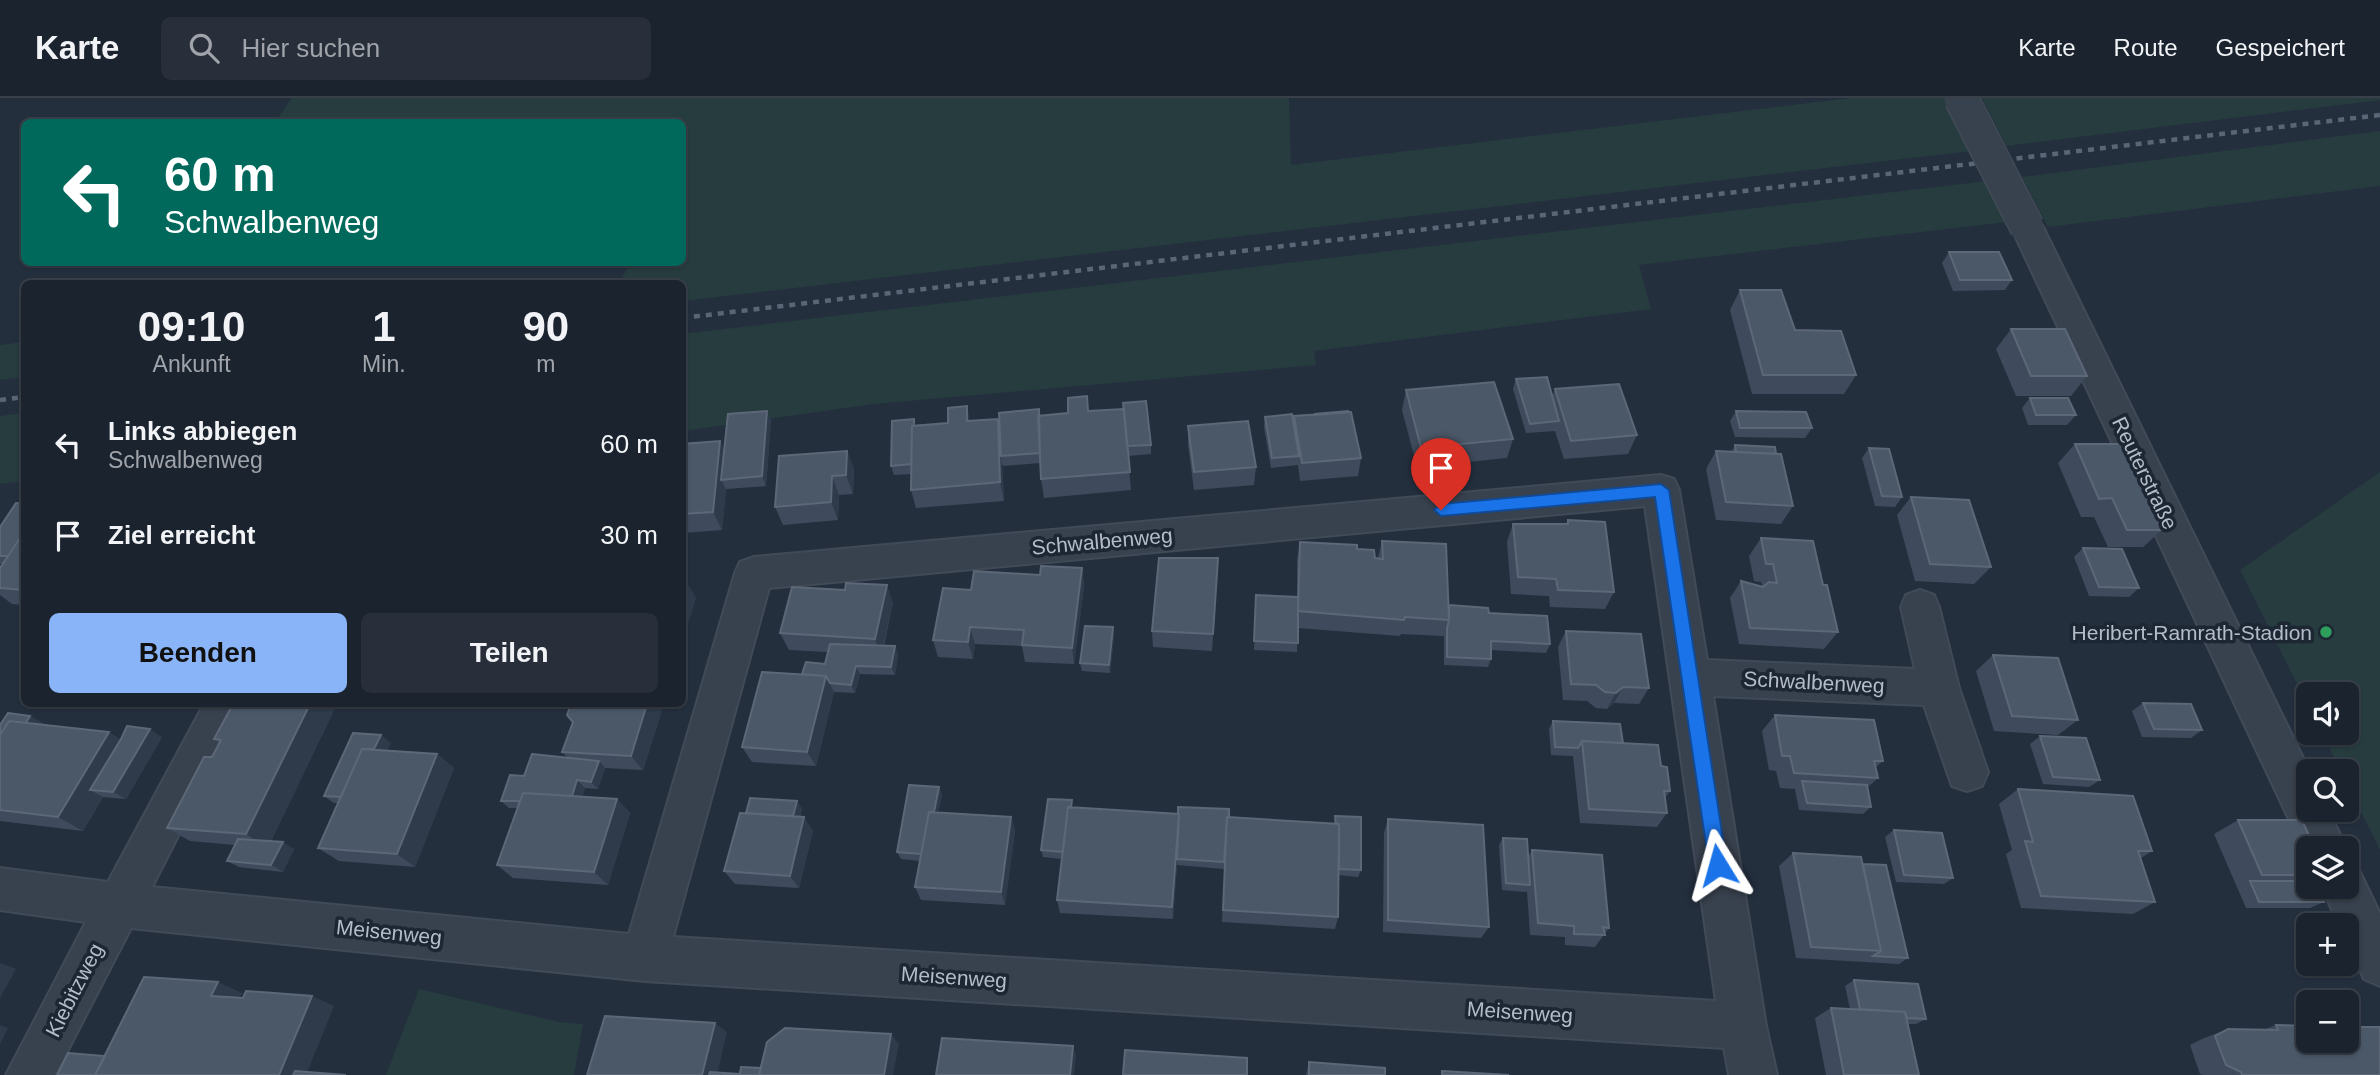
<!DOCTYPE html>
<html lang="de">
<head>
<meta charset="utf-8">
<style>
	:root { --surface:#1b232e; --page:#282f3a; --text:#f1f3f6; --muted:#a0a4aa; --line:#39404a; --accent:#8ab4f8 }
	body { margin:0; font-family:Helvetica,sans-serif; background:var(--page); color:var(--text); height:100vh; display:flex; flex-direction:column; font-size:26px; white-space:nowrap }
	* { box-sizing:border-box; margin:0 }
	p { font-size:23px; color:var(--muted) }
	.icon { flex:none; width:38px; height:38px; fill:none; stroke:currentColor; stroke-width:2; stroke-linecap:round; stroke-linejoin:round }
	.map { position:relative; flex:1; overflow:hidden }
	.details { position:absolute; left:21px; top:182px; width:665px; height:427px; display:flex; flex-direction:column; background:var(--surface); border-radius:10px; box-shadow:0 2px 5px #0004,0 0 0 2px var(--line) }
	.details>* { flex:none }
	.banner { position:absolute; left:21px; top:21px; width:665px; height:147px; border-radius:10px; box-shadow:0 2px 5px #0004,0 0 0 2px var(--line); background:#00695c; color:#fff; overflow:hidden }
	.controls { position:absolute; left:2296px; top:584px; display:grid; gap:14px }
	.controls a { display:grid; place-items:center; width:63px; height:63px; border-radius:10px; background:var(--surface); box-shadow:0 2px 5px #0004,0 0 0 2px var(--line); font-size:35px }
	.pin { position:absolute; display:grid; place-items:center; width:60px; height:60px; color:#fff; margin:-72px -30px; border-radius:50% 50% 50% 0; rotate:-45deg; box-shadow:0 0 7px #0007 }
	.pin .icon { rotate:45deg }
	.me { position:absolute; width:77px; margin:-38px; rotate:352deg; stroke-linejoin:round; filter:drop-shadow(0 0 5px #0008) }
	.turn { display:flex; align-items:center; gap:24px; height:147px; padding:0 28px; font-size:32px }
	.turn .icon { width:91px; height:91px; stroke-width:2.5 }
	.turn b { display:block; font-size:49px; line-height:60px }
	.eta { display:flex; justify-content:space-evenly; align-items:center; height:119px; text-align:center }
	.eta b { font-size:42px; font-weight:800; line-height:49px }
	.primary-button { display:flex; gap:14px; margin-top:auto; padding:14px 28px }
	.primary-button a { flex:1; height:80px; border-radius:10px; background:var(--accent); color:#111; font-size:28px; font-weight:800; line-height:80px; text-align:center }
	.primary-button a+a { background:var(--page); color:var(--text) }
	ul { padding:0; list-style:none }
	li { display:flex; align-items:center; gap:21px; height:91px; padding:0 28px }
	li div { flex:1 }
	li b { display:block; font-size:26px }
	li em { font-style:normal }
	header { display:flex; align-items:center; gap:42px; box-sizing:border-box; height:98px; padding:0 35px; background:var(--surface); border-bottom:2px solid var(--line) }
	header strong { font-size:33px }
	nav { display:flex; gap:38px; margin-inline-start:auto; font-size:24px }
	.search { width:490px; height:63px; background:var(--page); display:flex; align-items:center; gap:18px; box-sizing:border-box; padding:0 24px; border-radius:10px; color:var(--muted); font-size:26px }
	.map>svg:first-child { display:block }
</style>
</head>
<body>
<header>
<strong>Karte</strong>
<div class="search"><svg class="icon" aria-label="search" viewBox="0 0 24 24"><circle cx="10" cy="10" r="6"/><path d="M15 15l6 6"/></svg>Hier suchen</div>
<nav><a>Karte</a><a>Route</a><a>Gespeichert</a></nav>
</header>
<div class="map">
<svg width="2380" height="977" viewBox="0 0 2380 977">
	<rect width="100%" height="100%" fill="#242f3e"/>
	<path fill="#263c3f" d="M292 0H1289L1291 67 1850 0H1946L1972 53 683 203 682 186 584 185 621 182 630 165 682 164V24H275Z
		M1982 0H2380V2L2006 48Z
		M2380 33V88L2048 129 2022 79Z
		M1987 83 2007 124 1639 167 1651 211 1314 253 1316 267 874 306 683 333 682 236Z
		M24 244V279L0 282V247Z
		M24 315V383L0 386V318Z
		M2380 374V752L2347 685V674H2341L2322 635H2347V597H2308V608L2240 472Z
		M419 891 559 924 583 926 574 977H386Z"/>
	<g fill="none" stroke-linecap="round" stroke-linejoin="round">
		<g stroke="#414a57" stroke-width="4">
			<path id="minor" d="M1661 377 1674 381 1679 392 1707 562 1915 571 1901 509 1906 497 1920 492 1934 497 1939 509 1959 590 1988 674 1982 688 1967 693 1952 688 1924 607 1713 598 1766 928 1777 977H1729L1724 950 645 883 131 830 55 977H6L86 824 0 812V770L108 784 204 606H245L152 789 629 836 735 475 740 464 754 459ZM1645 408 1716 903 673 839 769 490Z"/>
		</g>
		<g stroke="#414a57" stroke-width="4">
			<path id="tertiary" d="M2027 118 2038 121 2043 129 2310 674 2308 712H2328L2347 751H2308V762L2011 129 2016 121Z
				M2347 769 2360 774 2380 816V888L2364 881 2347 844V828H2339L2322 789H2347Z"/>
		</g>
		<use href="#minor" fill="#38414e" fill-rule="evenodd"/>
		<use href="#tertiary" fill="#38414e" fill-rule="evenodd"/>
		<path stroke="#5a6575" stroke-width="4.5" stroke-dasharray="6 6" stroke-linecap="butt" d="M682 220 2380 17
			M0 302 24 299"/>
		<g stroke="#414a57" stroke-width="36" stroke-linecap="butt">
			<path id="tertiary-bridge" d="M1961 0 2027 129"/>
		</g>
		<use href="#tertiary-bridge" stroke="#38414e" stroke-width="33"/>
	</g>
	<path fill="#3f4b5c" d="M1949 154 2012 182 2005 192 1953 193 1942 165Z
		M1740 192 1856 277 1844 296H1752L1730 212Z
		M2011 231 2087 278 2071 298H2016L1996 251Z
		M1516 281 1552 299 1555 291 1637 337 1628 356 1564 361 1555 333 1526 335 1513 291Z
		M1406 292 1513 341 1507 360 1417 369 1402 312Z
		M2030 300 2076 317 2067 327H2028L2022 310Z
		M767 313 771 323 766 388 726 391 722 432 682 435V346L724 352Z
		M1089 313 1151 347V356L1128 358 1131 392 1044 400 1041 381 1040 365 1003 368 1002 364 1004 403 916 410 911 392V376L894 377 891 368 916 327 998 321 1000 333 1040 318Z
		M1736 313 1812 330 1805 340 1735 339 1730 323Z
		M1294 318 1361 360 1358 378 1300 383 1298 367 1271 370 1264 329 1265 319 1293 327Z
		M1188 328 1256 369 1254 387 1194 392 1188 347Z
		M2075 346 2162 432 2143 449H2108L2094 419H2081L2058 365Z
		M1735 347 1776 356 1793 408 1781 426 1716 422 1706 371 1716 353H1732Z
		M1869 350 1902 399 1895 409 1875 408 1862 360Z
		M847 353 854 371 853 396 839 397 838 422 783 427 775 409Z
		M1911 399 1991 469 1974 486 1915 483 1897 417Z
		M24 406V507L12 506 0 497V470L2 466H0V429Z
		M1568 422 1614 494 1605 511 1550 509 1549 498 1511 496 1507 444 1513 426H1566Z
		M1761 440 1823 487 1838 534 1824 551 1739 546 1730 500 1741 483 1762 488 1761 484 1754 483 1749 458Z
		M1382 443 1449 507 1489 515 1550 546 1546 555 1491 552V561L1488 569 1444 567V538L1401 536 1400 538 1298 530 1297 554 1254 552 1256 497 1297 499V462L1300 444 1357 451 1375 460H1378Z
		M2083 450 2139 490 2129 499 2089 498 2074 459Z
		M1082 470 1084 488 1074 566 1025 564 1022 548 975 546 973 561 938 559 933 542 971 492 1040 477Z
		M1217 477 1212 553 1153 549 1152 533Z
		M893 504 884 548H895L898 557 895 577 860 576 855 595 834 594 816 668 752 664 742 649 802 576 825 566 828 554 789 552 780 535Z
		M1113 529 1114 538 1110 575 1082 573 1080 565Z
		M1566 533 1649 590 1639 606 1614 605 1607 611 1596 610 1587 603 1563 602 1558 549Z
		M1993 557 2078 622 2058 637 1994 633 1976 573Z
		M2143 605 2202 632 2191 640 2142 639 2132 613Z
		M233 606H337L271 743 294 751 283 774 239 769 227 763 235 747 190 743 167 730 212 659 219 645 214 641Z
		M571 606H664L643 672 605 670 598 691 585 690 582 699 617 701 630 715 608 787 513 780 497 767 517 710H509L501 703 524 678 568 660 562 654 573 624Z
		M1775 617 1883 663 1875 670 1878 680 1867 690 1871 709 1863 716 1799 712 1795 691 1780 690 1776 673 1769 672 1762 633Z
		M30 618 44 626 43 627 120 641 162 639 126 701 103 699 83 733 0 723V627Z
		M1553 623 1623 645 1661 668 1670 693 1665 700 1667 715 1657 729 1580 725 1573 658 1551 657 1549 631Z
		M2040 638 2100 682 2089 689 2043 686 2030 646Z
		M391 645 387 652 437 656 454 670 415 769 339 763 318 750 338 705H334L324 698Z
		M2018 691 2152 753 2141 760 2155 804 2133 816 2021 810 2006 756 2012 752 1999 706Z
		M942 696 938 715 1011 719 1015 733 1005 807 921 802 915 789 920 763 901 761 897 754Z
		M802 710 800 719 813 733 799 790 735 786 724 773 746 715Z
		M1074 710 1334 726 1335 718 1361 772 1358 779 1339 777 1338 819 1335 831 1222 824 1225 756 1224 771 1177 767 1173 821 1060 815 1057 802 1062 761 1043 759 1041 752Z
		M1388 721 1489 829 1481 840 1383 834 1384 735Z
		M2238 722 2308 751V789L2324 804 2310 810H2246L2214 736Z
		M1894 732 1953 780 1944 786 1896 784 1885 739Z
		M1503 740 1528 759 1532 752 1609 830 1595 849 1565 847V839L1530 837 1527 793 1526 794 1502 792 1499 747Z
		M1793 755 1863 766 1908 860 1899 866 1796 860 1779 768Z
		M1854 882 1926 921 1916 926H1908L1919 977H1826L1815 920 1831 910 1850 911 1845 888Z
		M2276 927 2380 977H2203L2200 976 2190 947 2202 941 2228 931 2263 932Z
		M1309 964 1385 977H1306Z"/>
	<path fill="#2f3b4b" d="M967 308 971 327 967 323Z
		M767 313 771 323 766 388 762 378Z
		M998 321 1001 340V358L1004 403 1000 384Z
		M720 343 729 362 721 382 726 391 722 432 713 414Z
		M847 353 854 371 853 396 846 377Z
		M832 378 839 397 838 422 831 404Z
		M1082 470 1084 488 1074 566 1072 550Z
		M686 483 696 500 682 545V493Z
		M887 487 893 504 881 558 875 541Z
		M970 529 975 546 973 561 968 544Z
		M1113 529 1114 538 1110 575 1109 567Z
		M895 548 898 557 895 577 891 569Z
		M856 568 860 576 855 595 851 587Z
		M826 578 834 594 816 668 807 654Z
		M1623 589 1614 605 1607 611 1616 595Z
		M310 606H337L268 750 246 736Z
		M647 606H664L643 672 631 658Z
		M30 618 44 626 3 687 0 663Z
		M150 631 162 639 126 701 113 694Z
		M109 634 133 649 90 692 103 699 83 733 58 719Z
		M381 637 391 645 380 665 370 658Z
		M437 656 454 670 415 769 397 756Z
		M599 663 605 670 598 691 591 684Z
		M577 682 585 690 578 712 570 704Z
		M939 689 942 696 928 763 924 757Z
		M617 701 630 715 608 787 594 774Z
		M797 703 802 710 797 731 792 724Z
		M1179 716 1177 767 1173 821 1172 809Z
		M804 719 813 733 799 790 790 778Z
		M1011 719 1015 733 1005 807 1001 794Z
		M283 744 294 751 283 774 271 767Z
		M0 865 16 871 0 900Z
		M218 884 242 895 235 908 211 898Z
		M312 898 334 908 306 977H279Z
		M715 925 727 934 717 977H702Z
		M0 927 8 930 0 946Z
		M891 936 899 946 893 977H884Z
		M1073 948 1076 958 1074 977H1070Z"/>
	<path fill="#4b5868" stroke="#5c6777" stroke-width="2" d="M1949 154H1999L2012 182H1960Z
		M1740 192H1781L1795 232 1841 233 1856 277H1763Z
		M2011 231H2065L2087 278H2031Z
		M1547 279 1559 323 1530 326 1516 281Z
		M1494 284 1513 341 1421 350 1406 292Z
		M1619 286 1637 337 1571 343 1555 291Z
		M1087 298 1088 313 1124 311 1130 374 1041 381 1038 318 1068 315V300Z
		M2030 300H2068L2076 317H2036Z
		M1146 303 1151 347 1127 348 1123 305Z
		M967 308V323L998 321 1000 384 911 392 912 328 948 325V310Z
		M1039 311 1040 355 1001 358 999 315Z
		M767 313 762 378 721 382 728 316Z
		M1348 313V314L1315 317V316Z
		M1736 313 1806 314 1812 330H1740Z
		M1351 314 1361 360 1302 365 1294 318Z
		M1292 316 1299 358 1272 360 1265 319Z
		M914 321V328H912L911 366 891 368 892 323Z
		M1248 323 1256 369 1194 374 1188 328Z
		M720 343 713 414 682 416V346Z
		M2075 346H2123L2162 432H2127L2112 400 2099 401Z
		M1735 347 1775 349 1776 356 1736 354Z
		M1869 350 1889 351 1902 399 1882 398Z
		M847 353 846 377 832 378 831 404 775 409 779 358Z
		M1716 353 1781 356 1793 408 1726 404Z
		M1911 399 1969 402 1991 469 1930 466Z
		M16 405 24 406V434L8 458H0V429Z
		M1568 422 1605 424 1614 494 1558 492 1556 481 1518 479 1513 426H1568Z
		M24 434V492L0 490V470Z
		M1761 440 1813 443 1823 487H1827L1838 534 1750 530 1741 483 1763 489 1769 484 1777 485 1773 466H1766Z
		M1382 443 1446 446 1449 522 1405 519 1404 522 1298 513 1300 444 1357 447V451L1374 452 1375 460 1383 461Z
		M2083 450 2122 451 2139 490 2099 489Z
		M1159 460H1218L1213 536 1152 533Z
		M1041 468 1082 470 1072 550 1022 547 1024 532 970 529 968 544 933 542 943 490 971 492 974 473 1040 477Z
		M682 483H686L682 493Z
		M846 485 887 487 875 541 780 535 792 489 845 492Z
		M1256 497 1298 499V545L1254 543Z
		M1449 507 1488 510 1489 515 1547 518 1550 546 1491 543V561L1447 559V530L1449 522Z
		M1085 528 1113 529 1109 567 1080 565Z
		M1566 533 1641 536 1649 590 1623 589 1616 595 1605 594 1596 587 1571 586Z
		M830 546 895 548 891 569 856 568 851 587 830 585 826 578 802 576 806 564 825 566Z
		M1993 557 2058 560 2078 622 2012 618Z
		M762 574 826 578 807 654 742 649Z
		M2143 605 2191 606 2202 632 2154 631Z
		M233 606H310L246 736 167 730 204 659H212L221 642 214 641Z
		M571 606H647L631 658 562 654 573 624 567 617Z
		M8 615 30 618 26 625 9 623 0 637V627Z
		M1775 617 1874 622 1883 663H1874L1878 680 1794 675 1790 658H1782Z
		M9 623 109 634 58 719 0 712V637Z
		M1553 623 1620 626 1623 645 1582 643 1578 650 1555 649Z
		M127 628 150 631 113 694 90 692 121 641Z
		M353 635 381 637 374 651H362L341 699 324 698Z
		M2040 638 2086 640 2100 682 2053 679Z
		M1582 643 1658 647 1661 668 1667 669 1670 693H1664L1667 715 1589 711Z
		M362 651 437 656 397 756 318 750Z
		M532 656 599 663 591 684 577 682 572 698 523 695 520 703H501L510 677 524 678Z
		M1802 683 1867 687 1871 709 1807 705Z
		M909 687 939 689 934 714H929L921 756 897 754Z
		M2018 691 2133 698 2152 753H2138L2155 804 2041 798 2025 743 2033 744Z
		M523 695 617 701 594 774 497 767Z
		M750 700 797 703 793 718 746 715Z
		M1048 701 1072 702 1071 710 1068 709 1063 754 1041 752Z
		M1068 709 1179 716 1172 809 1057 802Z
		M1178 709 1229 711V719H1227L1224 764 1177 761 1179 716H1178Z
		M929 714 1011 719 1001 794 915 789Z
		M740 715 804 719 790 778 724 773Z
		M1335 718 1361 719V772L1339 771V726H1336Z
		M1227 719 1339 726 1338 819 1223 812Z
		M1388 721 1483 727 1489 829 1388 822Z
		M2238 722H2302L2315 751H2308V777H2262Z
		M1894 732 1942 735 1953 780 1904 777Z
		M1503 740 1527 741 1530 787 1506 785Z
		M238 741 283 744 271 767 227 763Z
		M1532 752 1602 757 1609 830 1603 829 1605 837 1574 836V828L1538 825Z
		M1793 755 1861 759 1881 853 1811 849Z
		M1863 766 1886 767 1908 860 1873 858 1881 853Z
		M2250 783H2308V789H2317L2324 804H2259Z
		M144 879 218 884 211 898 243 900 246 893 312 898 279 977H95Z
		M1854 882 1918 886 1926 921 1907 920 1905 914 1860 911Z
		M1831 910 1905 914 1919 977H1844Z
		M605 918 715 925 702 977H587Z
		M2276 927 2308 928V943H2347V929H2380V977H2242L2241 974 2226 967 2215 938 2228 931 2278 932Z
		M785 930 891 936 884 977H759L767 944Z
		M942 940 1073 948 1070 977H936Z
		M1125 952 1247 960V977H1123Z
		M68 955 105 958 95 977H57Z
		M1309 964 1385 970V977H1309Z
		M741 969 761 970 759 977H709L710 974 740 976Z
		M295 973 346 977H293Z
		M1442 973 1509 977H1442Z"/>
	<path fill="#1a73e8" stroke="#114b97" stroke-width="2" d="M1661 386 1669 392 1727 767 1725 773 1718 776 1712 773 1709 767 1655 399 1441 418 1434 412 1441 406Z"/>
	<circle fill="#2e9e5b" stroke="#1d2633" stroke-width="2.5" cx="2326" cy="534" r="7"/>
	<g text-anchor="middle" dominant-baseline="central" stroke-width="7" stroke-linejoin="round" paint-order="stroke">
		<g font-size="21" fill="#b4bcc9" stroke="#1d2633">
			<text transform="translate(2145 375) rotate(64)">Reuterstraße</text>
			<text transform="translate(1102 443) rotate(-5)">Schwalbenweg</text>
			<text transform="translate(1814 584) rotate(3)">Schwalbenweg</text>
			<text transform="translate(389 834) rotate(6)">Meisenweg</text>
			<text transform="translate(954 879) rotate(4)">Meisenweg</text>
			<text transform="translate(74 892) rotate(-63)">Kiebitzweg</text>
			<text transform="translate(1520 914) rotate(4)">Meisenweg</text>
		</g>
		<g font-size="21" fill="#b4bcc9" stroke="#1d2633" text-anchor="end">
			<text x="2312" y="534">Heribert-Ramrath-Stadion</text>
		</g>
	</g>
</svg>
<div class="controls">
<a><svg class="icon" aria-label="sound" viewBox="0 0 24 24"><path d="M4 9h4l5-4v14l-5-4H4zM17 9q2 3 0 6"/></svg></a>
<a><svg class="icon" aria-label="search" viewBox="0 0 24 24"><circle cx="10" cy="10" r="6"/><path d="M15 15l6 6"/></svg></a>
<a><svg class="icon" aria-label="layers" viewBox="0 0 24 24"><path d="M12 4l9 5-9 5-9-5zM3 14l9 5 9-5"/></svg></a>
<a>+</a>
<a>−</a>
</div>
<div class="pin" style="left:1441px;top:412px;background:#d93025"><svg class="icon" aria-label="arrive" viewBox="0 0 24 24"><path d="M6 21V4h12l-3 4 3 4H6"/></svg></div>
<svg class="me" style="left:1718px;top:767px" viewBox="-20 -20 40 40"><path d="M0-17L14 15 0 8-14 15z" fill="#1a73e8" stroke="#fff" stroke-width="4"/></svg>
<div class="banner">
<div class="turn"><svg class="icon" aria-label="left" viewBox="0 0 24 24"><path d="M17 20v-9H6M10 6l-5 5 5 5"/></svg><div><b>60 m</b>Schwalbenweg</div></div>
</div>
<section class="details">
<div class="eta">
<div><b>09:10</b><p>Ankunft</p></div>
<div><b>1</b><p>Min.</p></div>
<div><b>90</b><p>m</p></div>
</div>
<ul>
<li><svg class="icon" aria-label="left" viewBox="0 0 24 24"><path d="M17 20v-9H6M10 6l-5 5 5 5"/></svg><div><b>Links abbiegen</b><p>Schwalbenweg</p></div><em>60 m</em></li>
<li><svg class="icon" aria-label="arrive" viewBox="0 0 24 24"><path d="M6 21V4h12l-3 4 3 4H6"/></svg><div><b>Ziel erreicht</b></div><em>30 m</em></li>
</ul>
<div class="primary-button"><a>Beenden</a><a>Teilen</a></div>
</section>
</div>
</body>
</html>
